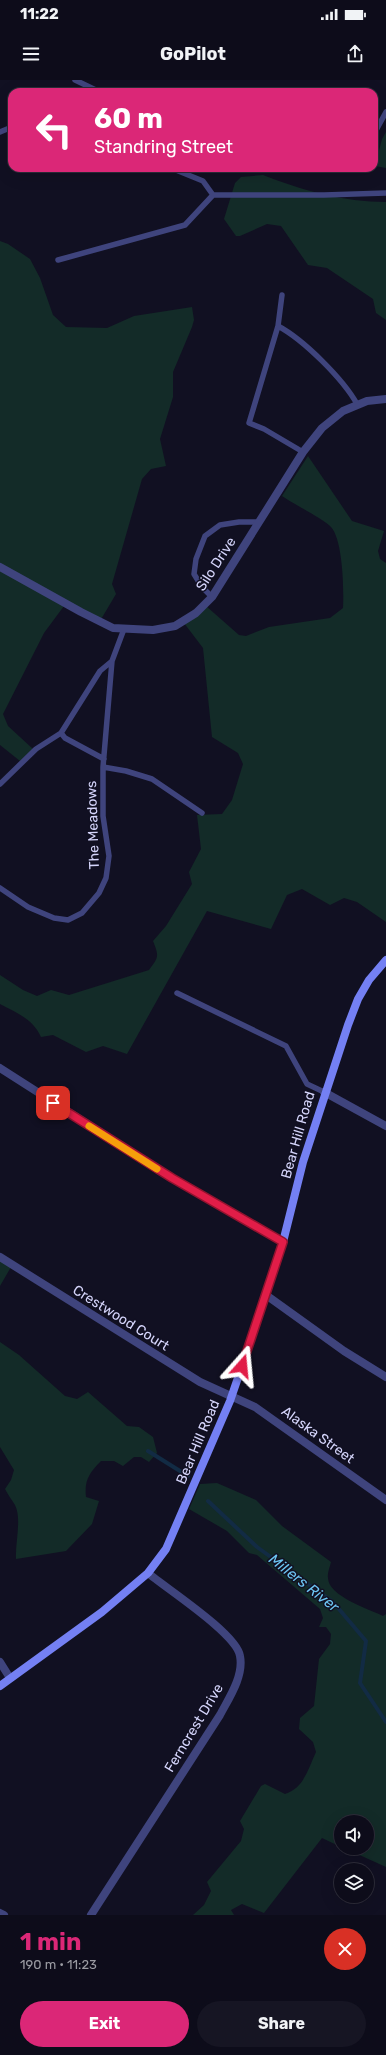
<!DOCTYPE html>
<html lang="en">
<head>
<meta charset="utf-8">
<style>
	:root { --surface:#0d0c1a; --page:#161523; --text:#f1f3f6; --muted:#9a9ba2; --line:#2d2c39; --accent:#db2777 }
	body { margin:0; font-family:Rubik,sans-serif; background:var(--page); color:var(--text); height:100vh; display:flex; flex-direction:column; font-size:15px; white-space:nowrap }
	* { box-sizing:border-box; margin:0 }
	p { font-size:13px; color:var(--muted) }
	.icon { flex:none; width:22px; height:22px; fill:none; stroke:currentColor; stroke-width:2; stroke-linecap:round; stroke-linejoin:round }
	.map { position:relative; height:1835px; overflow:hidden }
	.drawer { display:flex; flex-direction:column; background:var(--surface); flex:1 }
	.drawer>* { flex:none }
	.banner { position:absolute; left:8px; top:8px; width:370px; height:84px; border-radius:12px; box-shadow:0 4px 16px #0002,0 0 0 1px var(--line); background:#db2777; color:#fff; overflow:hidden }
	.fabs { position:absolute; left:334px; top:1735px; display:grid; gap:8px }
	.fabs a { display:grid; place-items:center; width:40px; height:40px; border-radius:50%; background:var(--surface); box-shadow:0 4px 16px #0002,0 0 0 1px var(--line); font-size:20px }
	.pin { position:absolute; display:grid; place-items:center; width:34px; height:34px; color:#fff; margin:-17px; border-radius:8px; box-shadow:0 2px 6px #0006 }
	.me { position:absolute; width:44px; margin:-22px; rotate:18deg; stroke-linejoin:round; filter:drop-shadow(0 0 3px #0008) }
	.turn { display:flex; align-items:center; gap:14px; height:84px; padding:0 20px; font-size:18px }
	.turn .icon { width:52px; height:52px; stroke-width:2.5 }
	.turn b { display:block; font-size:28px; line-height:34px }
	.round { display:grid; place-items:center; flex:none; width:42px; height:42px; border-radius:21px; background:var(--page) }
	.overview { display:flex; align-items:center; justify-content:space-between; height:68px; padding:0 20px }
	h1 { font-size:24px; font-weight:700; line-height:30px; color:var(--accent) }
	.primary-button { display:flex; gap:8px; margin-top:auto; padding:8px 20px }
	.primary-button a { flex:1; height:46px; border-radius:24px; background:var(--accent); color:#fff; font-size:16px; font-weight:700; line-height:46px; text-align:center }
	.primary-button a+a { background:var(--page); color:var(--text) }
	.status { display:flex; justify-content:space-between; align-items:center; height:28px; padding:0 20px; background:var(--surface); direction:ltr }
	.status svg { height:11px; fill:currentColor }
	header { display:flex; justify-content:space-between; align-items:center; height:52px; padding:0 20px; background:var(--surface); font-size:18px; font-weight:700 }
	.map>svg:first-child { display:block }
</style>
</head>
<body>
<div class="status"><b>11:22</b><svg viewBox="0 0 49 12"><path d="M0 12V9h3v3zM5 12V6h3v6zM10 12V3h3v9zM15 12V0h3v12zM26 1h20v11H26zM47 4h2v5h-2z"/></svg></div>
<header><svg class="icon" aria-label="menu" viewBox="0 0 24 24"><path d="M4 6h16M4 12h16M4 18h16"/></svg>GoPilot<svg class="icon" aria-label="share" viewBox="0 0 24 24"><path d="M12 15V3M7 8l5-5 5 5M5 13v7h14v-7"/></svg></header>
<div class="map">
<svg width="386" height="1835" viewBox="0 0 386 1835">
	<rect width="100%" height="100%" fill="#111022"/>
	<path fill="#132b28" d="M386 52V88L375 86 382 59Z
		M263 95C301 110 344 122 386 122V240L376 233 373 219 327 188 308 185 281 146 267 144 240 156H236L224 139 235 103 241 97Z
		M0 161 8 164 30 179 40 198 53 235 66 247 107 248 134 236 192 227 194 240 192 247 173 292V317L160 359 166 386 151 389 142 399 112 504 116 514 100 541 64 526 44 553 3 634 8 646 33 669 20 681 0 665Z
		M308 376 352 441 384 451 378 471 380 479 386 483V842L357 822 344 818 330 825 302 809 287 815 271 849 207 831 127 974 103 966 86 972 53 955 41 957C33 939 17 933 0 924V895L23 910 37 916 51 910 69 915 149 890C159 877 159 876 153 861L166 846 192 804 189 792 201 769 197 735 222 734 232 720 243 684 238 673 212 657 203 568 184 543 206 526 239 555 246 556 269 547 330 538 343 528C344 510 343 460 331 447 325 440 292 423 282 416Z
		M0 1178 11 1187 0 1206Z
		M0 1262 19 1275 65 1316 77 1319 88 1312 127 1346 139 1347 153 1357 157 1373 149 1382 141 1377H134L123 1386 114 1381H101C90 1392 84 1400 86 1417L99 1421 92 1444 66 1471 16 1479C15 1463 22 1439 15 1425 12 1420 8 1415 5 1409L11 1400 14 1390 0 1367Z
		M217 1403 256 1420 282 1446 331 1482C330 1487 327 1493 328 1498 328 1516 369 1529 383 1536L386 1534V1787L344 1768H367V1742H341V1767L322 1758 264 1833 242 1824 231 1830 234 1835H193L204 1825 211 1811 207 1802 241 1761 244 1749 240 1741 261 1706 265 1704 285 1714C304 1708 308 1689 316 1672L313 1662 299 1649 300 1638 314 1626 319 1579 330 1564 331 1554 326 1547H319L323 1538 320 1529 257 1475 249 1473 227 1451 189 1429 200 1404Z"/>
	<g fill="none" stroke-linecap="round" stroke-linejoin="round">
		<path stroke="#122b44" stroke-width="4" d="M148 1371 188 1396
			M208 1421 257 1467 333 1522 366 1561 360 1603 386 1642"/>
		<path stroke="#3f447d" stroke-width="5.5" d="M75 0 100 12
			M0 52 12 47
			M374 54 386 32
			M171 88 203 101 213 115
			M58 180 185 145 213 115H324L386 113
			M278 246 282 215
			M303 372 264 349 249 343 278 246C304 260 343 299 357 324
			M212 517 202 507 194 494 196 479 205 456 220 445 239 442H258
			M61 653 65 658 104 679
			M103 687 126 691 152 699 202 733
			M0 704 36 669 61 653 100 591 112 581
			M0 808 28 827 54 838 68 840 82 833 99 813 106 798 109 776 103 736V687L112 581 124 549
			M177 913 286 966 307 1004 324 1012"/>
		<path stroke="#3f447d" stroke-width="8" d="M0 487 81 532 113 548 153 550 175 546 196 533 212 517 303 372 322 348 343 331 367 321 386 319
			M0 988 172 1098 283 1162
			M324 1012 386 1046
			M0 1177 200 1302 255 1327 386 1420
			M266 1215 344 1271 386 1297
			M0 1582 10 1598
			M0 1833 4 1835
			M91 1835 220 1635C229 1618 244 1596 240 1576 237 1554 167 1509 148 1493"/>
		<path stroke="#7480f3" stroke-width="8" d="M0 1606 102 1532 148 1493 166 1469 230 1321 242 1286 283 1162 303 1082 348 945 358 919 369 900 386 880"/>
	</g>
	<g fill="none" stroke-linecap="round" stroke-linejoin="round">
		<g stroke="#92132f" stroke-width="10">
			<path id="route" d="M53 1023 172 1098 283 1162 242 1286"/>
		</g>
		<use href="#route" stroke="#e11d48" stroke-width="7"/>
		<path stroke="#f59e0b" stroke-width="7" d="M89 1046 157 1089"/>
	</g>
	<g text-anchor="middle" dominant-baseline="central" stroke-width="3" stroke-linejoin="round" paint-order="stroke">
		<g font-size="14" fill="#d5d5fb" stroke="#111022">
			<text transform="translate(216 484) rotate(-57)">Silo Drive</text>
			<text transform="translate(93 745) rotate(-92)">The Meadows</text>
			<text transform="translate(298 1055) rotate(-74)">Bear Hill Road</text>
			<text transform="translate(121 1238) rotate(32)">Crestwood Court</text>
			<text transform="translate(318 1355) rotate(36)">Alaska Street</text>
			<text transform="translate(198 1362) rotate(-67)">Bear Hill Road</text>
			<text transform="translate(194 1648) rotate(-59)">Ferncrest Drive</text>
		</g>
		<g font-size="15" font-style="italic" fill="#6cc4f2" stroke="#111022">
			<text transform="translate(304 1503) rotate(38)">Millers River</text>
		</g>
	</g>
</svg>
<div class="fabs">
<a><svg class="icon" aria-label="sound" viewBox="0 0 24 24"><path d="M4 9h4l5-4v14l-5-4H4zM17 9q2 3 0 6"/></svg></a>
<a><svg class="icon" aria-label="layers" viewBox="0 0 24 24"><path d="M12 4l9 5-9 5-9-5zM3 14l9 5 9-5"/></svg></a>
</div>
<div class="pin" style="left:53px;top:1023px;background:#d93025"><svg class="icon" aria-label="arrive" viewBox="0 0 24 24"><path d="M6 21V4h12l-3 4 3 4H6"/></svg></div>
<svg class="me" style="left:242px;top:1286px" viewBox="-20 -20 40 40"><path d="M0-17L14 15 0 8-14 15z" fill="#e11d48" stroke="#fff" stroke-width="4"/></svg>
<div class="banner">
<div class="turn"><svg class="icon" aria-label="left" viewBox="0 0 24 24"><path d="M17 20v-9H6M10 6l-5 5 5 5"/></svg><div><b>60 m</b>Standring Street</div></div>
</div>
</div>
<section class="drawer">
<div class="overview"><div><h1>1 min</h1><p>190 m · 11:23</p></div><a class="round" style="background:#d93025;color:#fff"><svg class="icon" aria-label="close" viewBox="0 0 24 24"><path d="M6 6l12 12M18 6L6 18"/></svg></a></div>
<div class="primary-button"><a>Exit</a><a>Share</a></div>
</section>
</body>
</html>
